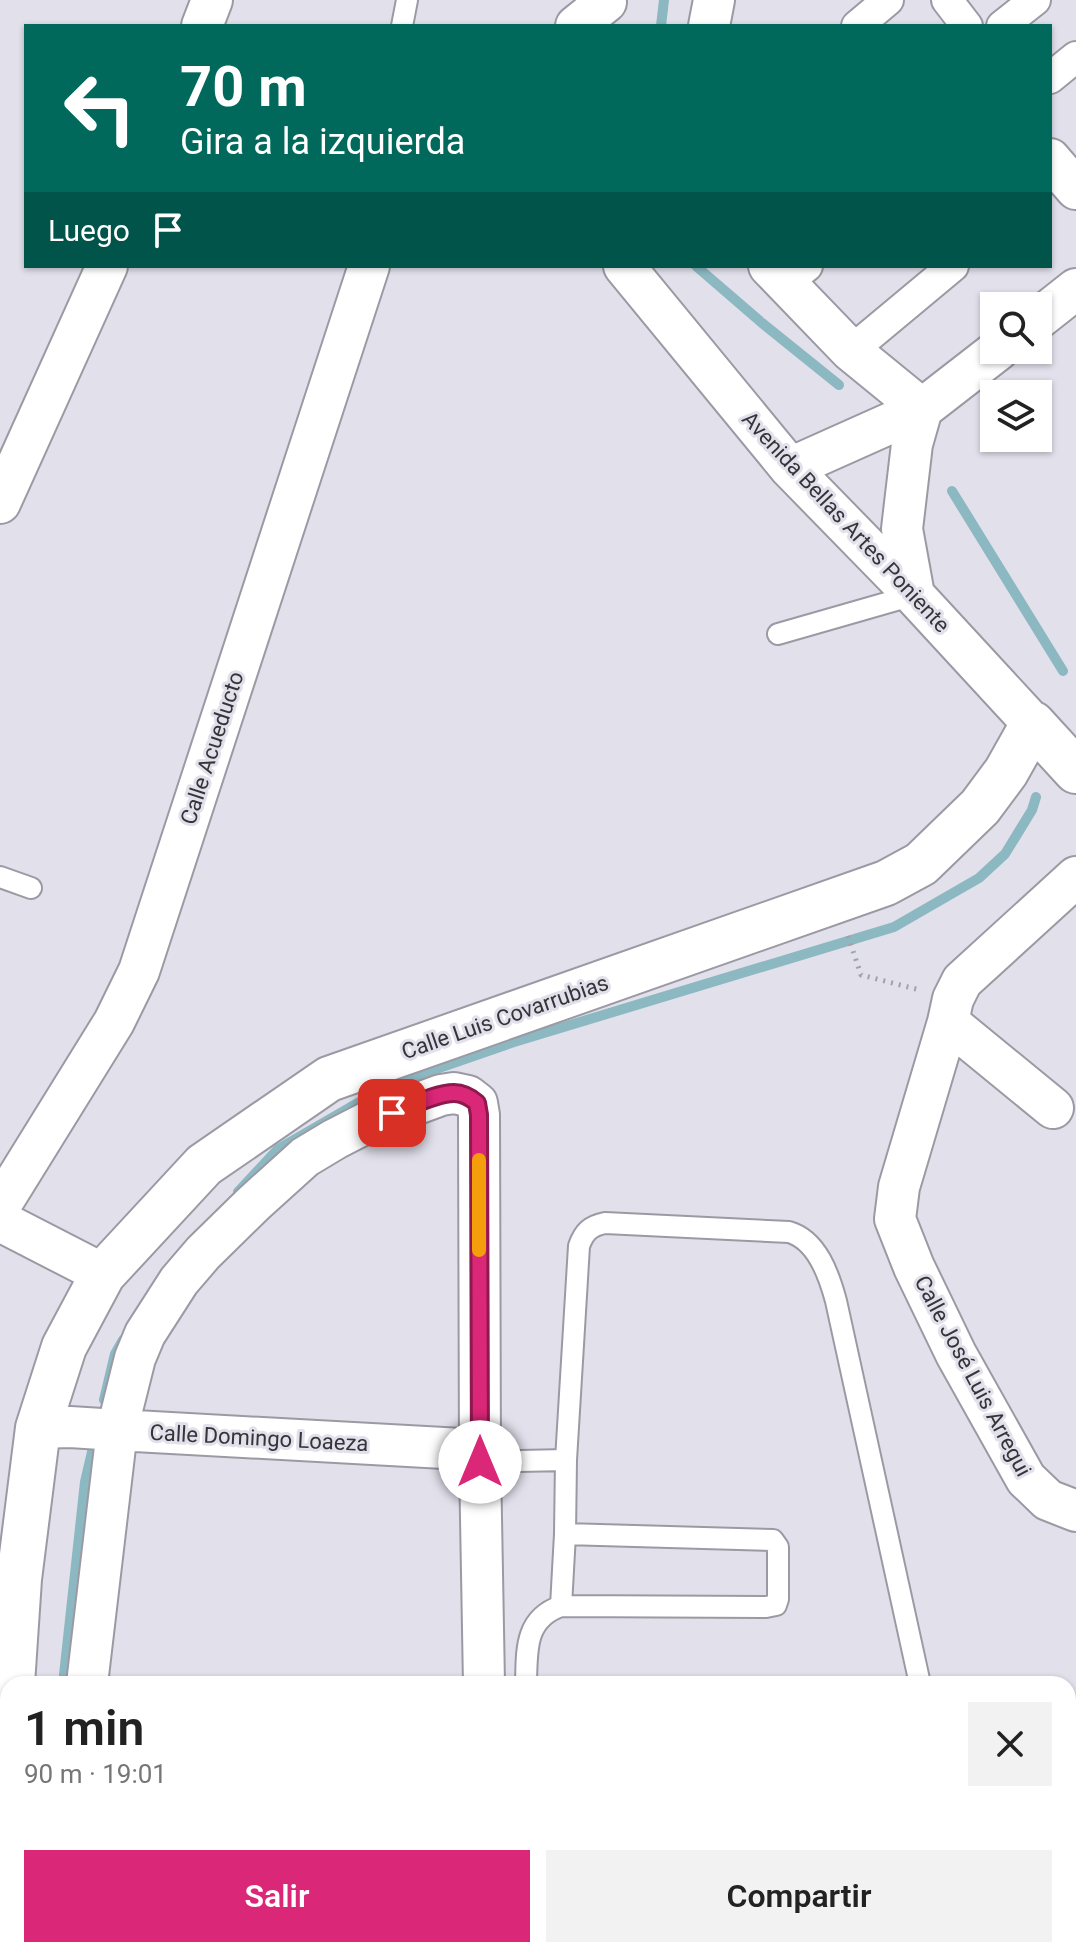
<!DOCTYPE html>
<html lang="es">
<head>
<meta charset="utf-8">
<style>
	:root { --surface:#fff; --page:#f2f2f2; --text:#222; --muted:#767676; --accent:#db2777 }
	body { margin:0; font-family:Roboto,sans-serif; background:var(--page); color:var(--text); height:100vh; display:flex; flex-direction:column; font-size:30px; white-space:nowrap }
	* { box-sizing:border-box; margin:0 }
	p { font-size:26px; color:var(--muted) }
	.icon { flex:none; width:44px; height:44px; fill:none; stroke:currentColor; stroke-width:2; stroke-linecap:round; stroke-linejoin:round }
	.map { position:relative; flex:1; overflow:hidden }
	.drawer { position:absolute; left:0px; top:1676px; width:1076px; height:282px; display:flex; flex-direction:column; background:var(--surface); border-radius:24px 24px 0 0; box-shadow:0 2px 6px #0004 }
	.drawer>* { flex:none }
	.guide { position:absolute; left:24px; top:24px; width:1028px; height:244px; border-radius:0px; box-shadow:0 2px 6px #0004; background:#00695c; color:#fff; overflow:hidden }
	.controls { position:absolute; left:980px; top:292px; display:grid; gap:16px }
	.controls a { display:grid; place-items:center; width:72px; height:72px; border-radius:0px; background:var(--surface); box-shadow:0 2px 6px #0004; font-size:40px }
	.pin { position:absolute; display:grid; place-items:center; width:68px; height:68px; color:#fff; margin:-34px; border-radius:16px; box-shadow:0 4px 12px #0006 }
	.me { position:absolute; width:88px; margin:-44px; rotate:0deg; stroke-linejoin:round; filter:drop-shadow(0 0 6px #0008) }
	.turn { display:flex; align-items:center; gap:28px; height:168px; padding:0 24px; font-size:36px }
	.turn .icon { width:104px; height:104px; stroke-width:2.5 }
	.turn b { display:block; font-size:56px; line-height:68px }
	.then { display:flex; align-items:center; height:76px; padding:0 24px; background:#0003; gap:16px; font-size:30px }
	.round { display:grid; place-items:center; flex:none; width:84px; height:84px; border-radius:0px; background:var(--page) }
	.overview { display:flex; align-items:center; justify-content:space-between; height:136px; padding:0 24px }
	h1 { font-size:48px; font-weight:600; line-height:60px }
	.button { display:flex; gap:16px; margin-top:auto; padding:16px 24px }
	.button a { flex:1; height:92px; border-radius:0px; background:var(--accent); color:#fff; font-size:32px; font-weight:600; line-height:92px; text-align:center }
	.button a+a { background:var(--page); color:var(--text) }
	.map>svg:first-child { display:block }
</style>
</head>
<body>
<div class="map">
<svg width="1076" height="1957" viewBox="0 0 1076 1957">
	<rect width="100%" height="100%" fill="#e1e0eb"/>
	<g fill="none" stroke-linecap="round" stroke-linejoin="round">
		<path stroke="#8bb8c1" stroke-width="10" d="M661 26 664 0
			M696 266 762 323 839 385
			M952 491 1063 671
			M238 1192 278 1149 387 1086 514 1042 894 927 979 878 1005 854 1032 810 1036 797
			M104 1400 115 1354 123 1340
			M63 1684 85 1482 96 1435
			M67 1950 68 1957"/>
		<g stroke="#9b9aa4" stroke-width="24">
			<path id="service" d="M402 26 407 0
				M778 634 914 595
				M0 877 31 888
				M566 1460 579 1246C584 1232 590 1226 605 1223L789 1232C817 1240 829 1275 836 1301L920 1684
				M480 1462 566 1460 565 1534 561 1606 766 1607 776 1605 778 1599V1547L773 1540 565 1534
				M526 1684C527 1651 524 1619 561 1606
				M998 1950 1000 1957
				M517 1957 518 1950"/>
		</g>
		<g stroke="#9b9aa4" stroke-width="34">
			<path id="pedestrian" d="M947 0 967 26
				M857 26 888 0
				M1002 26 1035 0
				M1050 78 1076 57
				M785 284 807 266
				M851 351 953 266"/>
		</g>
		<g stroke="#9b9aa4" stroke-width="44">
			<path id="minor" d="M202 26 212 0
				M576 26 606 2
				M709 26 714 0
				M1050 159 1076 189
				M624 266 790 468 914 595 1033 724
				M769 266 851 351 922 409
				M1038 319 1076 289
				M790 468 922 409 998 350
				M0 503 107 266
				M914 595 902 529 912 444 922 409
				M1076 877 962 981 953 999 948 1022 899 1187 895 1219 914 1267 956 1354 1026 1479 1048 1500 1076 1511
				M948 1022 1053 1108
				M0 1206 114 1022 139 971 369 266
				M0 1221 103 1274
				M38 1428 70 1427 117 1430 480 1450
				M87 1684 117 1430 135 1358 145 1334 179 1281 203 1253 253 1204 305 1157 335 1139 368 1122 441 1095 454 1093 468 1096 477 1103 479 1115 480 1462 484 1684
				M88 1950 208 1957
				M483 1957V1950"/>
		</g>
		<g stroke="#9b9aa4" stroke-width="48">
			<path id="tertiary" d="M12 1684 19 1579 38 1428 64 1347 103 1274 204 1165 329 1079 886 883 921 864 980 807 1006 772 1033 724 1076 771
				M8 1748V1772
				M16 1950V1957"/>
		</g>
		<path stroke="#a3a2aa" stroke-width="5" stroke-dasharray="2 6" stroke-linecap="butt" d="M848 936 861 975 920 990"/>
		<use href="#service" stroke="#fff" stroke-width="20"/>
		<use href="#pedestrian" stroke="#fff" stroke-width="30"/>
		<use href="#minor" stroke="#fff" stroke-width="40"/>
		<use href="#tertiary" stroke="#fff" stroke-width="44"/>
	</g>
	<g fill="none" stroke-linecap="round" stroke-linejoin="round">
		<g stroke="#8e194d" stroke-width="20">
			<path id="route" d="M392 1113C409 1107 436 1093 454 1093 463 1093 470 1097 477 1103L479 1115 480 1462"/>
		</g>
		<use href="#route" stroke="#db2777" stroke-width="14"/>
		<path stroke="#f59e0b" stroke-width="14" d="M479 1160V1250"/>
	</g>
	<g text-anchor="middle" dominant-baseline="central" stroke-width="6" stroke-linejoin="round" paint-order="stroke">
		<g font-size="22" fill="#353539" stroke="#e1e0eb">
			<text transform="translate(846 522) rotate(47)">Avenida Bellas Artes Poniente</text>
			<text transform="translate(212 748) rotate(-72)">Calle Acueducto</text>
			<text transform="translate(505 1017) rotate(-19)">Calle Luis Covarrubias</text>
			<text transform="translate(973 1376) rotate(62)">Calle José Luis Arregui</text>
			<text transform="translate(259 1438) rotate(3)">Calle Domingo Loaeza</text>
		</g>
	</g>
</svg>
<div class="controls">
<a><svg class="icon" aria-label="search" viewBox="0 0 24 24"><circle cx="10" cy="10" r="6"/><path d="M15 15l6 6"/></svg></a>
<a><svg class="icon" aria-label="layers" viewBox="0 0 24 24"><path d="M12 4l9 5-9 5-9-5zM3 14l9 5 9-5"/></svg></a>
</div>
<div class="pin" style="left:392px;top:1113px;background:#d93025"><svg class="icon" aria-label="arrive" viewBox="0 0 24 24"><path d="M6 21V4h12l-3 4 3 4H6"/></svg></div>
<svg class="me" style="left:480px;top:1462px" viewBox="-20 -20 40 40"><circle r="19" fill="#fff"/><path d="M0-13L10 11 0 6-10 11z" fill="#db2777"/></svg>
<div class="guide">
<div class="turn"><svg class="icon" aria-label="left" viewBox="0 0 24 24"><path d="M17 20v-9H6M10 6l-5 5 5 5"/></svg><div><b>70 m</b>Gira a la izquierda</div></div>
<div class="then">Luego<svg class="icon" aria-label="arrive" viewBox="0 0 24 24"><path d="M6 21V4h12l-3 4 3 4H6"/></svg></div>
</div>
<section class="drawer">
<div class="overview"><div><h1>1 min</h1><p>90 m · 19:01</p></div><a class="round"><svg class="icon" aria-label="close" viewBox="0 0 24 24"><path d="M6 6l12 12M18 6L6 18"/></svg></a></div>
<div class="button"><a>Salir</a><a>Compartir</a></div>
</section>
</div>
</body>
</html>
